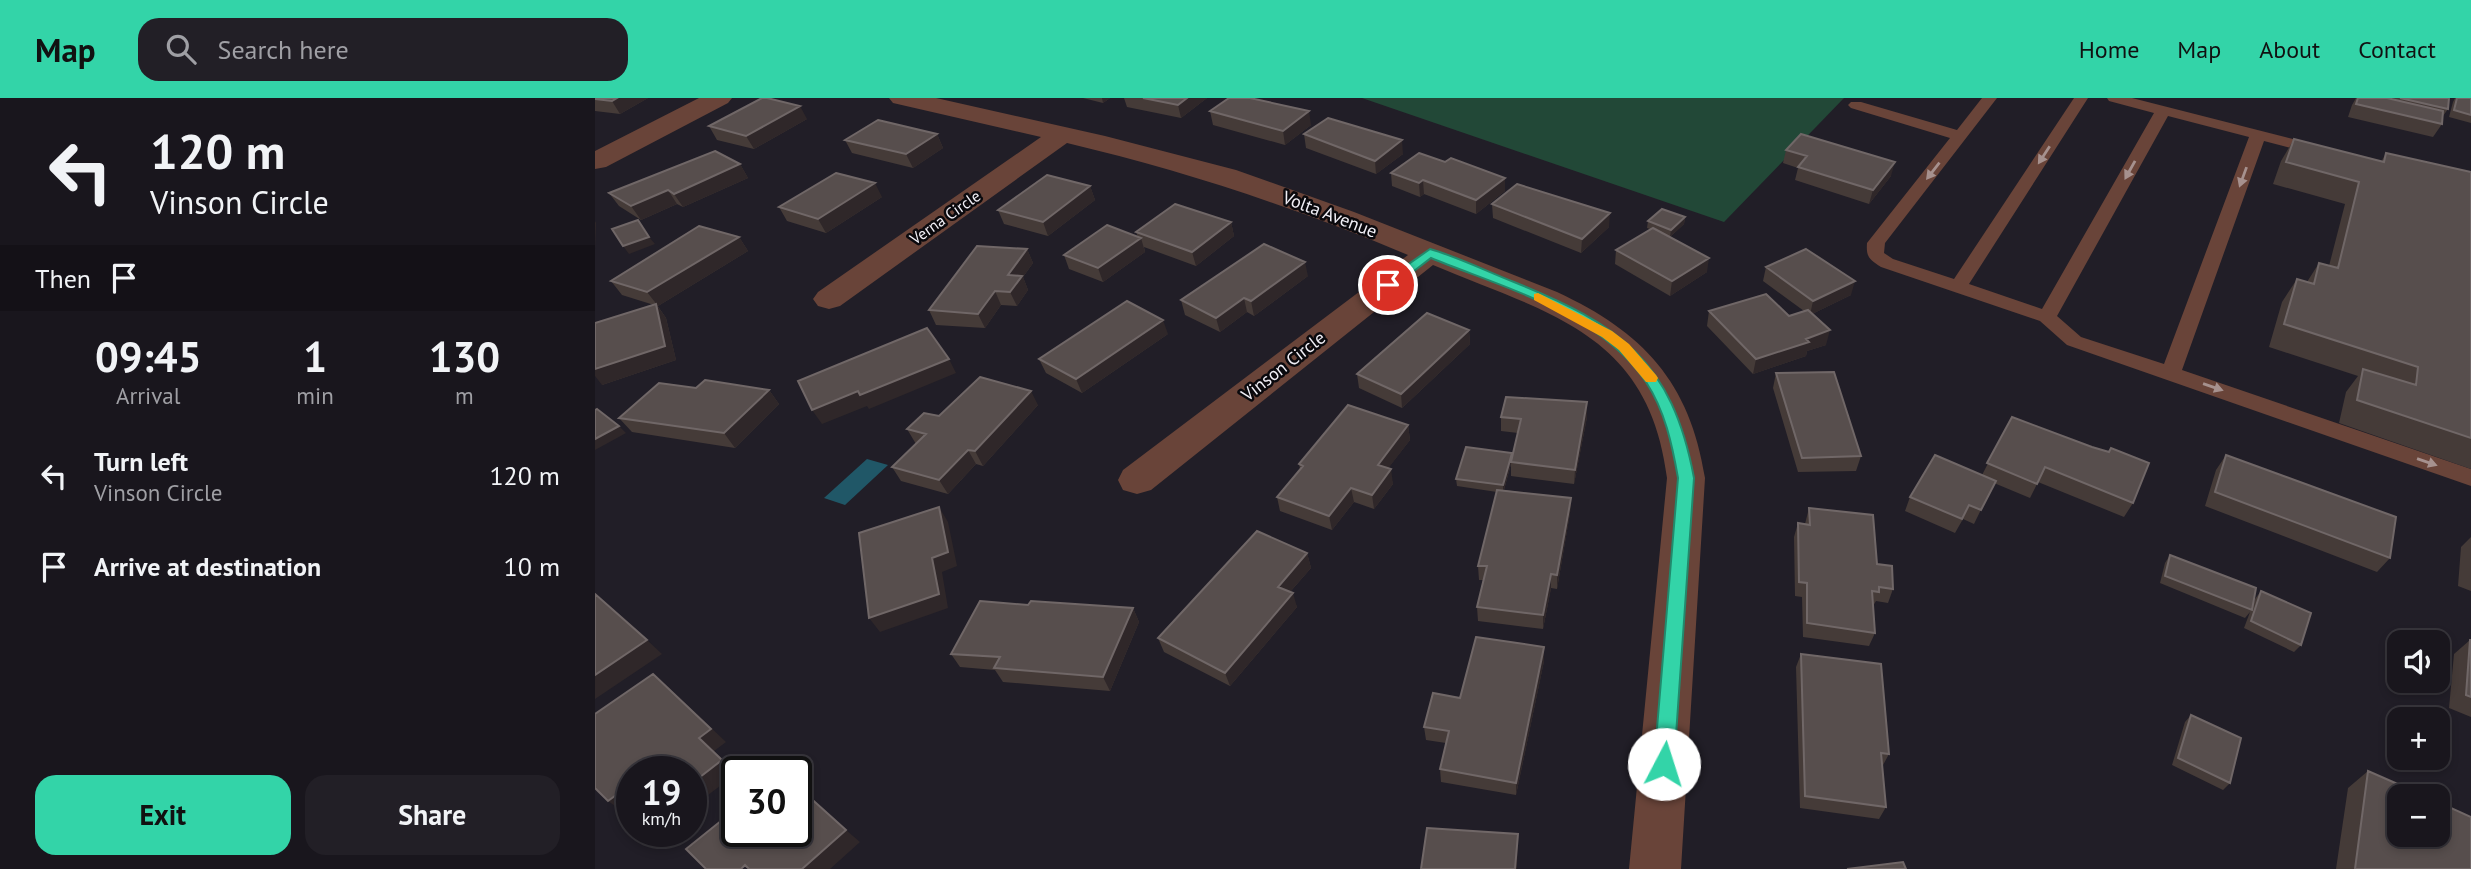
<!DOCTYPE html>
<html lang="en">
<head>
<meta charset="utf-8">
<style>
	:root { --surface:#19161d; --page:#221f26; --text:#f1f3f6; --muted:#9f9fa4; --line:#37353b; --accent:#33d4a8 }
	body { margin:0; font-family:"PT Sans",sans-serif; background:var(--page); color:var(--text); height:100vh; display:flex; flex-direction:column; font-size:26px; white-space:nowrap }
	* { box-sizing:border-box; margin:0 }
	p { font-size:23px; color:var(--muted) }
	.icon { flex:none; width:38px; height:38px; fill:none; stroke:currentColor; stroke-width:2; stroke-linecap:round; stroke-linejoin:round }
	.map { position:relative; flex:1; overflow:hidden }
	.details { display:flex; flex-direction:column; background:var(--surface); width:595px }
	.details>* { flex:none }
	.guide { background:#19161d; color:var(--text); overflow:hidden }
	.buttons { position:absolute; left:1792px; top:532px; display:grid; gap:14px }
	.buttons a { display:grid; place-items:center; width:63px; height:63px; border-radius:14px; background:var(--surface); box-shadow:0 4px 10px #0003,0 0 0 2px var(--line); font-size:35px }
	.speed { position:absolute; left:21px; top:658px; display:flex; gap:14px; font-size:35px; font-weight:700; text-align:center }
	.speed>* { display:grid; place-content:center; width:91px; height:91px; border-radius:50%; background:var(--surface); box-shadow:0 4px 10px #0003,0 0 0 2px var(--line); line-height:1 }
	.speed small { font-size:18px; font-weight:400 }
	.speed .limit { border:4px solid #111; border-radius:10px; background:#fff; color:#111 }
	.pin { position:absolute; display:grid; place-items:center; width:60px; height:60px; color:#fff; margin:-30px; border:4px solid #fff; border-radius:50%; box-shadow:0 2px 7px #0007 }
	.me { position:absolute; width:77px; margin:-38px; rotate:5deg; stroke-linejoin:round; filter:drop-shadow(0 0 5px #0008) }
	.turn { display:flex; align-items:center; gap:24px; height:147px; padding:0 35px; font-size:32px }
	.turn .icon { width:91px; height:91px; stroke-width:2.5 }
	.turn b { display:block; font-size:49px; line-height:60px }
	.then { display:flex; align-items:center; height:66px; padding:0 35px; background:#0003; gap:14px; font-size:26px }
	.eta { display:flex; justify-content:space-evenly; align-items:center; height:119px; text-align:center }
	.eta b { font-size:42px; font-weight:700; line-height:49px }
	.primary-button { display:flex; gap:14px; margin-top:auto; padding:14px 35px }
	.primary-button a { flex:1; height:80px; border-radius:21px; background:var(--accent); color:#111; font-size:28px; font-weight:700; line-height:80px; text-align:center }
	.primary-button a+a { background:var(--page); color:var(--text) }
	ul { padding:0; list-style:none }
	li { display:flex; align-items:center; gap:21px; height:91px; padding:0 35px }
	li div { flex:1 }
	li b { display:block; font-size:26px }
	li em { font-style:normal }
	header { display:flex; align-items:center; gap:42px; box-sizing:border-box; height:98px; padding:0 35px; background:var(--accent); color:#111 }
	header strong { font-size:33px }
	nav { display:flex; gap:38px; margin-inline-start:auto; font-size:24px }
	.search { width:490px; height:63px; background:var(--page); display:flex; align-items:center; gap:18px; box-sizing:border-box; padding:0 24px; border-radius:21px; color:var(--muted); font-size:26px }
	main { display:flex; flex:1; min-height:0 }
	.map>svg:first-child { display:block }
</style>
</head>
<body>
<header>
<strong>Map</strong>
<div class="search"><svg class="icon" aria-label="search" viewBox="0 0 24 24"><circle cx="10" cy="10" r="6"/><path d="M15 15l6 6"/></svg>Search here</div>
<nav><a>Home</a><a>Map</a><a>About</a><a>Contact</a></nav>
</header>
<main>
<section class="details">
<div class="guide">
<div class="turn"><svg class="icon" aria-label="left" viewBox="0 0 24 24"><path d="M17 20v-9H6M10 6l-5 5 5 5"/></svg><div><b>120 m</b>Vinson Circle</div></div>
<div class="then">Then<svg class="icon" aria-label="arrive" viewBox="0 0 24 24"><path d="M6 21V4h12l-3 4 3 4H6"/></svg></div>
</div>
<div class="eta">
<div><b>09:45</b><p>Arrival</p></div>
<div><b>1</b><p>min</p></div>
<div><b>130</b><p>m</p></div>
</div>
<ul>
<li><svg class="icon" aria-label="left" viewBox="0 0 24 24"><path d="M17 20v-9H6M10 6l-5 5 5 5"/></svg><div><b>Turn left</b><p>Vinson Circle</p></div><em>120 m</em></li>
<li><svg class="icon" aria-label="arrive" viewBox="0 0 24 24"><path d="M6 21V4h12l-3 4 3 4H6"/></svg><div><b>Arrive at destination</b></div><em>10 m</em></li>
</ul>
<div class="primary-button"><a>Exit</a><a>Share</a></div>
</section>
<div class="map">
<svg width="1876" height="771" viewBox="0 0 1876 771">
	<rect width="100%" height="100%" fill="#211e27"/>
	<path fill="#224837" d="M767 0H1249L1129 124Z"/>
	<path fill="#205767" d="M272 361 293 367 250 407 229 400Z"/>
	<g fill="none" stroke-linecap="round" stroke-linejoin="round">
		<path fill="#694439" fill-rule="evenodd" d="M1387 0H1402L1290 145 1289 155 1298 161 1359 181 1479 0H1493L1374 186 1447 211 1559 15 1514 3 1512 0H1537L1733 50 1735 53 1733 56 1727 58 1669 43 1587 272 1876 371V388L1472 247 1445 223 1286 169C1274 161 1271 159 1272 145L1355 40 1256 10 1253 7 1256 4H1266L1362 32ZM1573 18 1654 39 1569 266 1486 239 1462 218Z"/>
		<path fill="#694439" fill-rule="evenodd" d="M104 0H137L133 5 11 69 0 71V53Z
			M294 0H341L510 38 641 72 759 114 962 194C1048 234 1095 284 1110 380L1086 771H1034L1072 380C1054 235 954 216 838 167L556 392 542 396 528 392 523 382 528 372 813 157C702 110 590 73 472 45L245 208 234 211 223 208 218 201 223 194 446 39 298 5Z"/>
	</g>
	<path fill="#453b38" d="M0 0H53L25 16 0 13Z
		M488 0H515L508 5Z
		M529 0H612L586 20 532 9Z
		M1761 0H1854L1853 11 1848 18 1847 26 1838 39 1753 19 1757 7Z
		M1860 0H1876V25L1854 19 1858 4Z
		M615 13 716 27 690 47 618 27Z
		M212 21 159 51 122 42 114 28Z
		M342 36 348 50 318 70 257 55 250 42Z
		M709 36 808 56 781 76 711 50Z
		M1699 41 1786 64 1791 55 1876 74V371L1744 325 1751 294 1763 278 1674 249 1687 204 1702 181 1712 184 1724 165 1734 168 1750 106 1678 86 1686 63Z
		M1191 52 1296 78 1274 106 1200 82 1203 70 1188 65Z
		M850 64 910 80V93L881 116 829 96 825 99 797 88 796 75Z
		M145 66 153 80 88 109 82 106 46 122 24 108 14 95Z
		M495 88 500 102 453 138 409 126 403 112Z
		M287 99 231 135 192 123 184 109Z
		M897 106 1014 129 986 155 898 120Z
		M1090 119 1089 126 1075 139 1112 174 1075 198 1020 166 1021 152 1055 131 1052 130 1053 123Z
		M636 124 639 138 601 168 549 149 550 154 508 184 474 171 469 157 543 139 541 134Z
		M144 139 153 153 63 208 62 207 71 220 81 262 7 287 59 207 27 197 16 183Z
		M432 151 438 165 428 179 433 192 422 208 406 207 390 230 341 227 334 212Z
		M1171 169 1256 197 1217 216 1231 247 1212 253 1211 258 1158 276 1112 228 1114 213 1194 218 1209 213 1168 183Z
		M713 178 659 218 652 214 625 234 590 217 586 202Z
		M874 232 875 246 807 310 764 290 762 276Z
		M573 236 487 295 451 275 444 261Z
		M1181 275 1266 358 1261 373 1203 374 1178 290Z
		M174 292 184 306 140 350 37 334 24 320Z
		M443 307 388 368 381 366 353 396 306 383 297 369 321 346 312 331 344 318Z
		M906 319H992L979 386 916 378V366L909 392 976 400 975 415 962 491 956 490 948 531 883 523 882 509 888 482H884L883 468 902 394 862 388 861 381 917 359 923 335 906 333Z
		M1417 319 1538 405 1529 419 1443 384 1435 400 1399 385 1379 426 1368 421 1360 435 1310 413 1315 399 1387 377Z
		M813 327 815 342 793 370 798 386 779 411 759 404 737 432 685 413 682 399 705 371 704 366Z
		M1631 357 1795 460 1782 474 1610 408 1621 372Z
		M1214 410 1282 466 1298 491 1293 505 1281 503 1278 508 1280 535 1274 548 1208 539 1207 499 1200 498 1199 439 1203 425 1210 426Z
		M1876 439V493L1863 488 1866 449Z
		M712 455 716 470 695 494 702 509 635 588 569 554 563 540Z
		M1575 457 1658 507 1660 501 1666 493 1706 547 1699 554 1649 530 1655 514 1650 520 1565 485 1570 465Z
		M433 507 538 510 544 524 515 593 408 584 400 572 365 569 356 556Z
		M1875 542H1876V619L1854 610 1859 556Z
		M1206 556 1294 656 1287 669 1291 709 1284 721 1205 710 1201 569Z
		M949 563 921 697 846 684 845 671 851 645 831 642 829 629 865 600Z
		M1596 617 1635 685 1628 692 1577 667 1590 624Z
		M1773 673 1876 771H1741L1753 690Z"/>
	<path fill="#2f2729" d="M22 0H53L25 16 17 3Z
		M507 0H515L508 5Z
		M592 0H612L586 20 583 7Z
		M205 8 212 21 159 51 151 38Z
		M714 13 716 27 690 47 688 33Z
		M342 36 348 50 318 70 311 56Z
		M807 42 808 56 781 76 780 63Z
		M1300 64 1296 78 1274 106 1278 92Z
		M145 66 153 80 88 109 79 96Z
		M910 80V93L881 116V102Z
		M828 82 829 96 825 99 824 85Z
		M280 85 287 99 231 135 223 121Z
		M495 88 500 102 453 138 448 124Z
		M73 92 82 106 46 122 36 108Z
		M1015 115 1014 129 986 155 987 141Z
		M1090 119 1089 126 1075 139 1076 132Z
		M0 123 1 125 0 151Z
		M636 124 639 138 601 168 597 154Z
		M54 139 60 146 34 156 28 148Z
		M144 139 153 153 63 208 52 194Z
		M546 140 550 154 508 184 503 170Z
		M432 151 438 165 428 179 433 192 422 208 415 194 413 177Z
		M1114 160 1112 174 1075 198 1077 183Z
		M710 164 713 178 659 218 656 203Z
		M1260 183 1256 197 1215 217 1218 203Z
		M400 193 406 207 390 230 383 216Z
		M649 200 652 214 625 234 621 220Z
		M61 206 71 220 81 262 7 287 0 278V271Z
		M568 222 573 236 487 295 481 281Z
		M874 232 875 246 807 310 806 296Z
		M1235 232 1231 247 1212 253 1211 258 1158 276 1161 261 1211 241Z
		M354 261 361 275 274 311 272 308 227 326 217 312 263 293Z
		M174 292 184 306 140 350 129 335Z
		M436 293 443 307 388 368 380 353Z
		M992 304V319L979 386 980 372Z
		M813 327 815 342 785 381 783 367Z
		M24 328 31 335 0 352V341Z
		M373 352 381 366 353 396 344 382Z
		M917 355V362L908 395V387Z
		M796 371 798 386 779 411 777 397Z
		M756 390 759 404 737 432 734 418Z
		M976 400 975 415 962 491V477Z
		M344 409 353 424 362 468 347 474 353 510 285 534 274 520 337 460Z
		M712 455 716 470 687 503 683 489Z
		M956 476V490L948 531V517Z
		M698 495 702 509 635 588 630 575Z
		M538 510 544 524 515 593 508 579Z
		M52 542 67 556 0 601V577Z
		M949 549V563L921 697V685Z
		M73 589 131 644 119 653 142 675 96 710V686L104 640Z
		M28 692 37 698V710L30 715 13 703Z
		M251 732 265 744 235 771H207Z
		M923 736 922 771H920Z"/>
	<path fill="#574e4d" stroke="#706767" stroke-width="2" d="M0 0H22L17 3 0 1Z
		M167 0H172L205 8 151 38 114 28Z
		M548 0H592L583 7Z
		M634 0H655L714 13 688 33 615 13Z
		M1763 0H1792L1848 13 1847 26 1761 6Z
		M1805 0H1854L1853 11Z
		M1862 0H1876V17L1859 12Z
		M733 20 807 42 780 63 709 36Z
		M283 22 342 36 311 56 250 42Z
		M1206 36 1300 64 1278 92 1203 69 1212 58 1191 52Z
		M1699 41 1789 64 1791 55 1876 74V340L1762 302 1768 271 1821 287 1823 269 1689 226 1702 181 1719 186 1724 165 1743 170 1764 84 1691 64Z
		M120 53 145 66 79 96 73 92 36 108 14 95Z
		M824 55 850 64 856 60 910 80 881 102 828 82 824 85 796 75Z
		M241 75 280 85 223 121 184 109Z
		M452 77 495 88 448 124 403 112Z
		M922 86 1015 115 987 141 897 106Z
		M580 106 636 124 597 154 541 134Z
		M1067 111 1090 119 1076 132 1053 123Z
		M43 122 54 139 28 148 17 131Z
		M512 127 546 140 503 170 469 157Z
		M104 128 144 139 52 194 16 183Z
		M1058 130 1114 160 1077 183 1021 152Z
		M669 146 710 164 656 203 649 200 621 220 586 202Z
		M382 148 432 151 413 177 427 178 415 194 400 193 383 216 334 212Z
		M1211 151 1260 183 1218 203 1171 169Z
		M1171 196 1194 218 1213 212 1235 232 1211 241 1214 244 1161 261 1114 213Z
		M532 203 568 222 481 281 444 261Z
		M61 206 70 248 0 271V225Z
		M832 215 874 232 806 296 762 276Z
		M332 230 354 261 265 297 263 293 217 312 203 283Z
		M1239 274 1266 358 1207 360 1181 275Z
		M385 279 436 293 380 353 373 352 344 382 297 369 331 336 312 331 329 315 344 318Z
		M110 282 174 292 129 335 24 320 64 285 101 290Z
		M911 299 992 304 980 372 916 364 926 321 906 319Z
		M753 307 813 327 783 367 796 371 777 397 756 390 734 418 682 399 708 368 704 366Z
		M2 311 24 328 0 341V312Z
		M1417 319 1497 349 1514 354 1516 350 1554 365 1538 405 1450 369 1442 386 1392 365Z
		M871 349 917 355 908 387 861 381Z
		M1340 357 1401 383 1386 412 1374 407 1367 421 1315 399Z
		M1631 357 1801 419 1795 460 1620 394Z
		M902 392 976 400 962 477 956 476 948 517 882 509 892 468H883Z
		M344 409 353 454 337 460 344 496 274 520 264 435Z
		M1214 410 1278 417 1282 466 1297 468 1298 491 1284 489V494L1277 493 1280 535 1212 525V485L1204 484 1203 425 1215 427Z
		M662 433 712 455 683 489 698 495 630 575 563 540Z
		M1575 457 1661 490 1657 512 1570 478Z
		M1666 493 1716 515 1706 547 1656 523Z
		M0 496 52 542 0 577Z
		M385 503 433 507 436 503 538 510 508 579 399 570 405 559 356 556Z
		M881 539 949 549 921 685 845 671 854 633 829 629 838 595 865 600Z
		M1875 542H1876V599L1871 597Z
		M1206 556 1286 566 1294 656 1286 655 1291 709 1210 698Z
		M58 576 116 631 104 640 127 662 96 686V674H37V701L28 692 13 703 0 690V616Z
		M1596 617 1646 640 1635 685 1583 660Z
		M1773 673 1830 698H1804V737H1843V704L1876 719V771H1760Z
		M201 687 251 732 207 771H154L150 767 146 771H111L91 751 142 710V733H201Z
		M832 730 923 736 920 771H826Z
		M1308 764 1311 771H1252Z"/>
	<defs><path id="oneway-solid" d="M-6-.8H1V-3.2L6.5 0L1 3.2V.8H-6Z" transform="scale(1.75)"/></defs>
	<g fill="#a6918e">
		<use href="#oneway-solid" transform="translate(1449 57) rotate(123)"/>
		<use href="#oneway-solid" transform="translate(1535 72) rotate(119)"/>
		<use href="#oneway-solid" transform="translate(1338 73) rotate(128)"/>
		<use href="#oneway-solid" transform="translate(1648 79) rotate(110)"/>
		<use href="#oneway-solid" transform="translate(1618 289) rotate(19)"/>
		<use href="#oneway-solid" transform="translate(1832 364) rotate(19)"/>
	</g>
	<path fill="#33d4a8" stroke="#218a6d" stroke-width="2" d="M835 151C863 159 891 173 919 184 1025 227 1077 262 1099 380L1079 666 1076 672 1069 675 1062 672 1059 666 1083 380C1077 346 1070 313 1051 284 1005 215 909 190 836 160L797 190H788V184Z"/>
	<path fill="#f59e0b" d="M943 195 1017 233 1034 246 1061 277 1063 280 1061 284H1051L1024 252 1007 239 939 202V196Z"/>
	<g text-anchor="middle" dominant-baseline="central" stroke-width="5" stroke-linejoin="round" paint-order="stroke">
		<g font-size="16" fill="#f1eff6" stroke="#0a090d">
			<text transform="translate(350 119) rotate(-35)">Verna Circle</text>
		</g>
		<g font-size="18" fill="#f1eff6" stroke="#0a090d">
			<text transform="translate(735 116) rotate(21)">Volta Avenue</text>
			<text transform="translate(688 268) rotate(-38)">Vinson Circle</text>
		</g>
	</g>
</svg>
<div class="buttons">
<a><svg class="icon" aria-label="sound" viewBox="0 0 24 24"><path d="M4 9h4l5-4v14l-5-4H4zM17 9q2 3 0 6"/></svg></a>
<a>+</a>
<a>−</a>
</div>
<div class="speed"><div>19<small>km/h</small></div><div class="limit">30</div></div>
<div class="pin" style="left:793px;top:187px;background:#d93025"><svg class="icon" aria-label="arrive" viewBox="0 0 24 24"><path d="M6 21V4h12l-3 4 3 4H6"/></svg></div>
<svg class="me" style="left:1069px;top:666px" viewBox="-20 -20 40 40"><circle r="19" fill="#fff"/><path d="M0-13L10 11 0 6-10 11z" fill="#33d4a8"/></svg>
</div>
</main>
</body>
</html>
